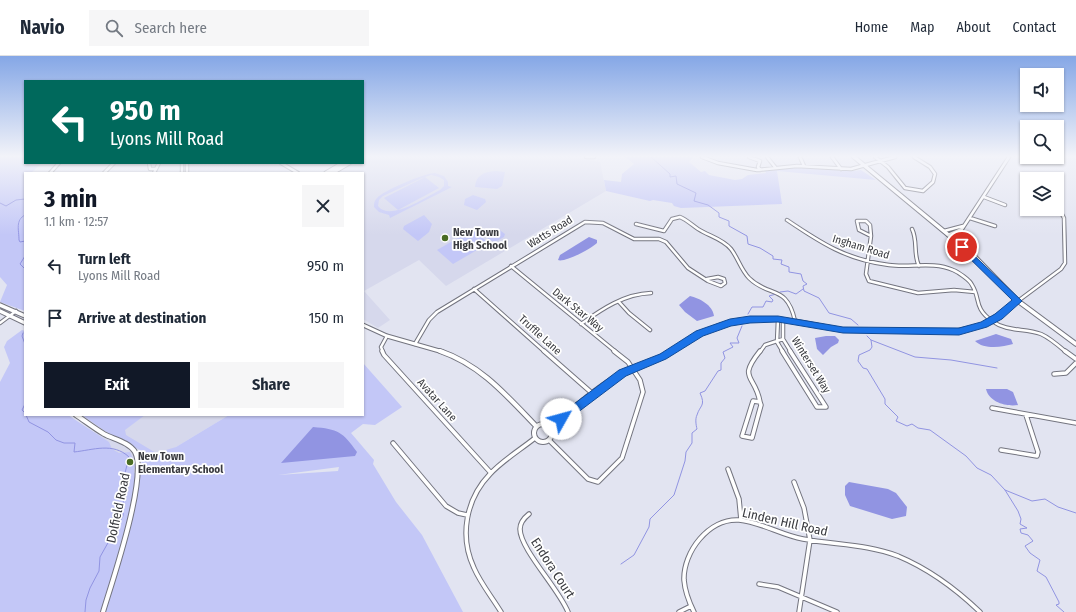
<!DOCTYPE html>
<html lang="en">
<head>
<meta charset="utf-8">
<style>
	:root { --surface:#fff; --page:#f6f6f7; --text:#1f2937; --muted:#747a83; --line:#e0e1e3; --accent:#111827 }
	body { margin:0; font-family:"Fira Sans Condensed",sans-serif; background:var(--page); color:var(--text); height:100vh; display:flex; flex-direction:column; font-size:15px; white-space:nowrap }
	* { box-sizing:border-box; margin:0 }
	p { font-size:13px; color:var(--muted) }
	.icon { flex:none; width:22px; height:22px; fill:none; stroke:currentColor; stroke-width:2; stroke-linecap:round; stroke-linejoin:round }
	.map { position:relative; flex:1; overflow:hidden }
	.side { position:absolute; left:24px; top:116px; width:340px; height:244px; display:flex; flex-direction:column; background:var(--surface); border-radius:0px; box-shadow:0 1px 3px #0004 }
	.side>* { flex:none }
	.banner { position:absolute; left:24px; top:24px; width:340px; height:84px; border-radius:0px; box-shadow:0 1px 3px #0004; background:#00695c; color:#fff; overflow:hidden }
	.fabs { position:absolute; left:1020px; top:12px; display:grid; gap:8px }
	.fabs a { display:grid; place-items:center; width:44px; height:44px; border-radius:0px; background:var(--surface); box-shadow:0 1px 3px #0004; font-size:20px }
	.pin { position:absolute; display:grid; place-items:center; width:34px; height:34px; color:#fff; margin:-17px; border:2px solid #fff; border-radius:50%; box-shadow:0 1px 4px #0007 }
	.me { position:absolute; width:44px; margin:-22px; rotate:52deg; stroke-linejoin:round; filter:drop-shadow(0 0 3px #0008) }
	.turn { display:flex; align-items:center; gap:14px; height:84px; padding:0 20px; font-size:18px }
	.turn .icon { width:52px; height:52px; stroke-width:2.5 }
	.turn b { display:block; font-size:28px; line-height:34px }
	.round { display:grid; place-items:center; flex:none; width:42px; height:42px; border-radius:0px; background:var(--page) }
	.head { display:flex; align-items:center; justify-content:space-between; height:68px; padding:0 20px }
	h1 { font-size:24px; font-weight:700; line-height:30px; color:var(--accent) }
	.cta { display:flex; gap:8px; margin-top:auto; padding:8px 20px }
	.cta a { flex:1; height:46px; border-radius:0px; background:var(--accent); color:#fff; font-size:16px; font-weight:700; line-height:46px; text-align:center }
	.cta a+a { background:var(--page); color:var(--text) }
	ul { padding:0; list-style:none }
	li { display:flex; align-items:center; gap:12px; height:52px; padding:0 20px }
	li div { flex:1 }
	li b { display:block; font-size:15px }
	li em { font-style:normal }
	header { display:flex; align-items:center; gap:24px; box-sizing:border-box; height:56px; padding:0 20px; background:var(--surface); border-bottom:1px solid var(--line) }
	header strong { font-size:19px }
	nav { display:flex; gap:22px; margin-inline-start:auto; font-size:14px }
	.search { width:280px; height:36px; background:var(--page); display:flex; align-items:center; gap:10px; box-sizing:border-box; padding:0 14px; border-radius:0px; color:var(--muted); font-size:15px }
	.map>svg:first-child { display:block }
</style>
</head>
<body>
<header>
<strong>Navio</strong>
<div class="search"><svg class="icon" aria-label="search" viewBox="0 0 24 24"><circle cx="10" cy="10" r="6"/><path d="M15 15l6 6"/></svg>Search here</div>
<nav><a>Home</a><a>Map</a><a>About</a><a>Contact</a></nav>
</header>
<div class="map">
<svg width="1076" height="556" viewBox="0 0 1076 556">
	<rect width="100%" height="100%" fill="#e2e4f1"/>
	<path fill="#d6d8ec" d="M363 101H568L600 106 606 135 446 230 419 204 364 235 390 264 378 272 363 263V117H337L353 107H363Z
		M189 107H277L291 117H189Z
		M84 359H229L118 426 102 389Z"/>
	<path fill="#c3c7f7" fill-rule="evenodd" d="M0 101H25V107H42L31 117H25V255L0 246 7 229 0 221Z
		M625 101H693L689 106 701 116 705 115 709 119 735 124 742 123 748 119 766 117 765 115C781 112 798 111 815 112 831 113 846 117 861 114L876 124 777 115 782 148 681 152 674 150 672 147 653 144 650 145 606 135 604 124 621 126 622 118 634 108Z
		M495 115 505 116 502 130 497 133 475 131C476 119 484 116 495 115Z
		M435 117 444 120 448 126V130L452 131 390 162 389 159 379 156 374 151C374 148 374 145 377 142 383 135 424 117 435 117ZM431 119 439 121 444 124V130L440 134C426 141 390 166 378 150L379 144 383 140 422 122Z
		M425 121 439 132 398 154 384 142Z
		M473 139 485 143 486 146 477 154 464 149 465 143Z
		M424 159 432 168 429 176 418 185 403 173 404 170Z
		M497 172 505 178 504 181 495 186 488 183 487 177Z
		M472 174 489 187 453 208 437 194Z
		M22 274 25 275V359H68L109 386 112 393 119 397 130 396 135 407 134 417 141 412 142 404 140 394 105 375 82 359H145L125 374 126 379 156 397 176 391 229 359H363V307L402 351 375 369 363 368 351 377 374 404 373 408 396 446 422 479 463 556H0V326L10 307 4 291 7 285ZM339 411 338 415 278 419Z"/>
	<path fill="#9194e2" d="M589 181 597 184V187C591 193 564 207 558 204L560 199Z
		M690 240C699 242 713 249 714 260L697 265 685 256 679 249Z
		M996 278 1011 283 1013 288C1003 291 984 294 975 285Z
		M826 280H835L839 284 838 287 831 291 823 299 817 293 815 282Z
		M986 333H1007L1013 336 1018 349C1006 351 989 346 986 333Z
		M313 371C338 373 343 376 357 396L355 400 281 407Z
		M849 426 888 433 896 437 907 451 906 460 892 463 850 450 845 439V430Z"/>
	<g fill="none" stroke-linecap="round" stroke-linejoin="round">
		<path stroke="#9194e2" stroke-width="1" d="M651 101 670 118V121L676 120 677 128 696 137 694 145 708 149 719 157V161L729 165V170L747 180 748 188 760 192 773 200V203L782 204 781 208 789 211V216L801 218 803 225 807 228 803 230 804 235 819 242 829 257 851 263 858 269
			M0 147 6 150 16 144 25 143
			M25 159C15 164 19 174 19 184L20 186 25 185
			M25 200 20 208 25 213
			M780 236 788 235 796 238 803 233
			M748 258 752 251H763L766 245 772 246 773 244 769 240 776 238
			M23 277 22 280 25 288
			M867 280 871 284 872 291 870 294 859 299 858 305 863 312 867 313 885 343V348L898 361 896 365 907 370 912 368 918 372 930 374 966 400 977 412 991 419 1005 434 1018 455 1021 463 1020 468 1027 472 1020 473 1021 477 1028 479 1033 485 1025 490 1030 497 1040 504 1037 515 1046 521 1059 546V548L1056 549 1064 556
			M871 284 915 301 951 304 997 312
			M25 348 22 354 25 357
			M26 359 29 366 48 376 56 384 64 387H75L74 396C93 394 113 386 129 401L124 421 123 460 100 501 99 515 90 532 86 544 85 556
			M1005 434 1032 445 1045 443 1058 451 1076 457
			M621 508 634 499 649 471 650 463 674 439 685 405 686 396 692 387V377L697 373C696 369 695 363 697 359 700 349 706 350 700 337L705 335 718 315 721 314V307L725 302 723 296 733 291 730 287H739L737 282 742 270"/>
		<g stroke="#73747f" stroke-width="4.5">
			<path id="minor-far1" d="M586 101H594
				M702 101 718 107 757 114 797 110 851 113 895 101
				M749 101 760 105 758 111 760 114
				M767 101 775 111
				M800 101 804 110
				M832 101 841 113
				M875 101 888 111 905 132 923 135 933 126 935 118 930 111 914 101
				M149 107 150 113H156
				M182 107V117
				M187 107V117
				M281 107 298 117
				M50 117 59 107
				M104 117 114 107
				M154 117 159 107
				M1030 119 1036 123
				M984 141 1005 149
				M970 162 995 170
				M787 164C821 187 847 204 889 209 910 212 933 205 953 214 958 216 970 224 972 229 981 243 973 251 992 265 1007 276 1024 272 1041 278 1050 282 1059 290 1066 296
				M857 165H866L870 169 871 180 859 174Z
				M636 168 664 175 672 163 680 161C687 164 692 169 698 173 709 180 723 183 731 193 738 202 741 214 749 222 769 242 787 228 795 265
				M912 173C918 185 913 198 919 210
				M944 175 963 170
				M948 179 962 173 1009 101
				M871 180 866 218 869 225 918 237 954 234 975 236
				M511 210 616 296
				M474 233 545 296
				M1018 245 1061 213 1065 207 1064 162 1057 149
				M619 246 629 257 650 274
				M778 263 777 286 783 296
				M783 264V283L791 296
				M0 267 16 255
				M581 268C602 253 624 238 651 237
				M415 288 429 264 437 256 585 166 603 167 634 183H659L666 186 688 212 708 225 721 230 725 227 724 223 718 221 707 223
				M383 296 381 291 387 280
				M760 296 765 289 783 283"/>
		</g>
		<g stroke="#73747f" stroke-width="5.5">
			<path id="minor" d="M382 295 384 299 491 417
				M544 295 593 338
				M760 295C737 324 755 318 760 346
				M782 295 817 351H826L790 295
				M1065 295 1076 303
				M1054 318 1066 317 1076 307
				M753 345 760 346 761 349 752 382 742 380Z
				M992 352 1076 367
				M549 384 588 423 598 426 622 402 643 336 640 324 628 306 614 295
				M393 387 446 450 458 457 467 459
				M1001 394 1037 400 1038 396 1026 359
				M728 413 739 443 741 464
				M794 426 804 452 810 484 799 556
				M529 458C524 462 520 467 520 473 520 493 559 533 568 556
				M759 528 778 531 837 556
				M501 556C492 541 481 528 474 512 459 480 466 443 490 418 503 404 520 394 535 382
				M679 556 691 550
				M694 556C689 546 685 536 684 524 683 496 709 462 739 464 761 466 781 479 803 483 835 489 867 488 898 500 929 513 956 533 980 556"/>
		</g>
		<g stroke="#73747f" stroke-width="5">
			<path id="tertiary-far1" d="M363 269 387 280 443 296
				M671 296 700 277 720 269 740 265 769 263 795 265 843 274 951 276 983 269 1018 245"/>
		</g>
		<g stroke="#73747f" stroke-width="6">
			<path id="tertiary" d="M440 295C481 309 507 340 536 370
				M76 359C85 365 94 372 104 378 113 383 129 386 135 396 148 421 112 526 103 556
				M534 377a9 9 0 1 1 18 0a9 9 0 1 1-18 0Z
				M550 371C571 355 591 335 614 322 632 310 654 307 672 295"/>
		</g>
		<g stroke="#73747f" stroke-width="5.5">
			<path id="secondary" d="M854 101 974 200 1018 245 1076 288
				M326 117 343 107
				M332 117 349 107
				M0 249 25 260
				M0 255 25 267"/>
		</g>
		<use href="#minor-far1" stroke="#fff" stroke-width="2.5"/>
		<use href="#minor" stroke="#fff" stroke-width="3.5"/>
		<use href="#tertiary-far1" stroke="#fff" stroke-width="3"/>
		<use href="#tertiary" stroke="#fff" stroke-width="4"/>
		<use href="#secondary" stroke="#fff" stroke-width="3.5"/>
	</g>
	<linearGradient id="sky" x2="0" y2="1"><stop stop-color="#85a7e6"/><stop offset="0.56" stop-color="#f2f3f9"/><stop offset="1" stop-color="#f2f3f9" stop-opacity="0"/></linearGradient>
	<rect width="1076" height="179" fill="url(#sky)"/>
	<path fill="#1a73e8" stroke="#114b97" d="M962 188 1022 245 1002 263 987 271 959 279 843 277 778 266 750 267 731 270 703 280 666 303 626 320 565 366H558L556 363 558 360 619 314 660 298 696 275 730 263 750 260H778L843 271 959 272 981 266 995 258 1012 244 960 193 958 191Z"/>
	<g fill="#4a6c24" stroke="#fff" stroke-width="1.5">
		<circle cx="445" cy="182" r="4"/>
		<circle cx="130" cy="406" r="4"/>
	</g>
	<g text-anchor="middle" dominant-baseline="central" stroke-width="3.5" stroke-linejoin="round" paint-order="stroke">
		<g font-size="11" font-weight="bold" fill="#3a3b40" stroke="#fff" text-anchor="start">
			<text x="453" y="176">New Town<tspan x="453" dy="13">High School</tspan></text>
			<text x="138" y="400">New Town<tspan x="138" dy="13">Elementary School</tspan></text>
		</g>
		<g font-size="11" fill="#3a3b40" stroke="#fff">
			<text transform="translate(550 176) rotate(-32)">Watts Road</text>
			<text transform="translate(861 191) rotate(17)">Ingham Road</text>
			<text transform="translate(578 254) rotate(39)">Dark Star Way</text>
			<text transform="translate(540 279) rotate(42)">Truffle Lane</text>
			<text transform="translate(811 309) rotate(58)">Winterset Way</text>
			<text transform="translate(437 344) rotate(48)">Avatar Lane</text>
		</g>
		<g font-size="13" fill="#3a3b40" stroke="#fff">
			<text transform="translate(118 452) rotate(-78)">Dolfield Road</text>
			<text transform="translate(785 466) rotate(13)">Linden Hill Road</text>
			<text transform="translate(553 512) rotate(57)">Endora Court</text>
		</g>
	</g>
</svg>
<div class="fabs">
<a><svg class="icon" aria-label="sound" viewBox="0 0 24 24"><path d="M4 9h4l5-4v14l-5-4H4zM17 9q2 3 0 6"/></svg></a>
<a><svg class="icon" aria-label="search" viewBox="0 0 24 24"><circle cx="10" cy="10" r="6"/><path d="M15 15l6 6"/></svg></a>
<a><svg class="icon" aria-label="layers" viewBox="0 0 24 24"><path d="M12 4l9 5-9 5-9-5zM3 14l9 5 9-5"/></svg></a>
</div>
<div class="pin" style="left:962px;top:191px;background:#d93025"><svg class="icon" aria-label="arrive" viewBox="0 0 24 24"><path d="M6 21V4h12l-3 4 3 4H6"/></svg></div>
<svg class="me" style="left:561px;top:363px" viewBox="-20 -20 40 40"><circle r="19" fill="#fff"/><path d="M0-13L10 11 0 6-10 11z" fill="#1a73e8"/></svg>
<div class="banner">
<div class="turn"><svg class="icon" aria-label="left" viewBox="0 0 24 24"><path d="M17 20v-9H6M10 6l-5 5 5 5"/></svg><div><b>950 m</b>Lyons Mill Road</div></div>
</div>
<section class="side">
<div class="head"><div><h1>3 min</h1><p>1.1 km · 12:57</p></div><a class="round"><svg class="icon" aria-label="close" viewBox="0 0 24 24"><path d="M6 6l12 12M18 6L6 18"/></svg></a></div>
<ul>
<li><svg class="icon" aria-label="left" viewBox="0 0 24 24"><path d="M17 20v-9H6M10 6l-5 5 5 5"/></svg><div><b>Turn left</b><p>Lyons Mill Road</p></div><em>950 m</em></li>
<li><svg class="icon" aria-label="arrive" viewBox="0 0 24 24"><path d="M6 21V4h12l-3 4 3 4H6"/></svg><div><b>Arrive at destination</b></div><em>150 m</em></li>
</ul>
<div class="cta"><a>Exit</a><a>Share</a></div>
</section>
</div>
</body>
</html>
